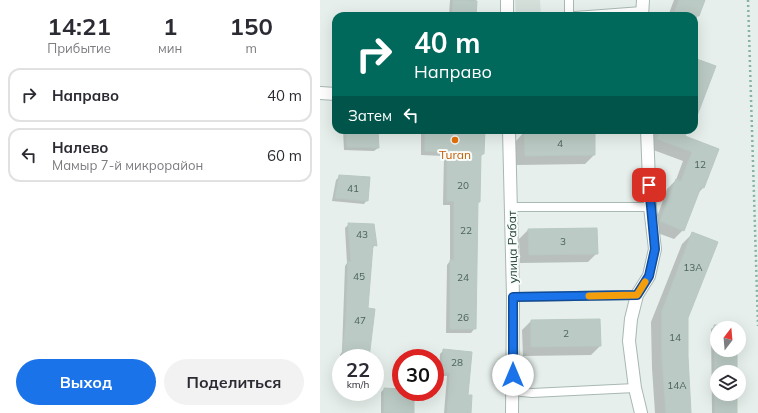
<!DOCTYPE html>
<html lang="ru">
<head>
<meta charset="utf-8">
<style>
	:root { --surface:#fff; --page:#f2f2f3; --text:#2b2b33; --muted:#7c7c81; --line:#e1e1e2; --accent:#1a73e8 }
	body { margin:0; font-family:Mulish,sans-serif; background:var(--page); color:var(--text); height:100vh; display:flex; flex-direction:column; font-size:15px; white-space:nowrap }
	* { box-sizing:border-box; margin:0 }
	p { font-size:13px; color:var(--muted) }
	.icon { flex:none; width:22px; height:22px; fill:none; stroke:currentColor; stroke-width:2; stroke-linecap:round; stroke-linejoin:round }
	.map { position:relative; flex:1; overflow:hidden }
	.panel { display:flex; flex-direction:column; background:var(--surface); width:320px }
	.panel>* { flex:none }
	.banner { position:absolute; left:12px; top:12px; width:366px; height:122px; border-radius:12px; box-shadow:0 4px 16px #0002; background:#00695c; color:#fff; overflow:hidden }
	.needle { width:26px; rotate:16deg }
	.controls { position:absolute; left:390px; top:321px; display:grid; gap:8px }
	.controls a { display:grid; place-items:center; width:36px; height:36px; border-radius:50%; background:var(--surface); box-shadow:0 4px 16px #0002; font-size:20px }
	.speed { position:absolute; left:12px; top:349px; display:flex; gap:8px; font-size:20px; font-weight:700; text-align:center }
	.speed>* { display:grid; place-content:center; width:52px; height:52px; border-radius:50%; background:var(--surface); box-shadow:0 4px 16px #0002; line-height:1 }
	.speed small { font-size:10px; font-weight:400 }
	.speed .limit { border:6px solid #d22; background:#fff; color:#111 }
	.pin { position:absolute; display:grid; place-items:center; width:34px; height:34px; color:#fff; margin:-17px; border-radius:8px; box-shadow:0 2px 6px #0006 }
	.me { position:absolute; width:44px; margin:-22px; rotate:0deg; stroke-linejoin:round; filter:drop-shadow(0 0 3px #0008) }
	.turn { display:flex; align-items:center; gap:14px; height:84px; padding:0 16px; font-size:18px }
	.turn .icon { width:52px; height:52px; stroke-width:2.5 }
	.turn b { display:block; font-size:28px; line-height:34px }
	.then { display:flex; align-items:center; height:38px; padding:0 16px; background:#0003; gap:8px; font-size:15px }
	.eta { display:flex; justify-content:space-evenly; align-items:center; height:68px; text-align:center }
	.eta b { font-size:24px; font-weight:700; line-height:28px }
	.primary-button { display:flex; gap:8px; margin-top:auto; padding:8px 16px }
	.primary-button a { flex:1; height:46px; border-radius:24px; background:var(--accent); color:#fff; font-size:16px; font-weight:700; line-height:46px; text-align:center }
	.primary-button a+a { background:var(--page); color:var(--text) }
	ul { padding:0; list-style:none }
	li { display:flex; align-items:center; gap:12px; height:54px; margin:0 8px 6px; padding:0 8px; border:2px solid var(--line); border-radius:12px }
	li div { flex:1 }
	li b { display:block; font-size:15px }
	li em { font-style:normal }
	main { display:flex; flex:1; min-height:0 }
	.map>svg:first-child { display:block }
</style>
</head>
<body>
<main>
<section class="panel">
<div class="eta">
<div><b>14:21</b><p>Прибытие</p></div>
<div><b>1</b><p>мин</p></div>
<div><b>150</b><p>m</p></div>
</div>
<ul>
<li><svg class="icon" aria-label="right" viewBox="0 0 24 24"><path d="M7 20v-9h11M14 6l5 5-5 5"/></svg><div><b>Направо</b></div><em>40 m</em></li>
<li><svg class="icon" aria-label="left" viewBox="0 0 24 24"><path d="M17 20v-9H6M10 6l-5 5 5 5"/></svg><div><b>Налево</b><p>Мамыр 7-й микрорайон</p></div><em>60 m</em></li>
</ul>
<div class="primary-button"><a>Выход</a><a>Поделиться</a></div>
</section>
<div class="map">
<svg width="438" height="413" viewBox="0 0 438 413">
	<rect width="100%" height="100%" fill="#e6efeb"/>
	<path fill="#d4dfda" d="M195 0H220L221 16H196Z"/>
	<path fill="#0003" d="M130 0H156L155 16H129Z
		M354 0H384L374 24V16H348Z
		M23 130H57L58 148 54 151 24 150Z
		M101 130H164L163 154 159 158V202L157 203 155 328 151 333H126L127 265 130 261V205H123L124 156 101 155Z
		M335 130H367L364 137 398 149 383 188 377 194 363 230 354 239 332 231 347 189 356 180 363 161 328 148Z
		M205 131 274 155 265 164 196 165V141Z
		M20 176 47 200 44 204 12 201 16 180Z
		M29 224 55 245 52 249 47 309 49 352H51V358H21V379H17L20 355 22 352 25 266 27 263 25 228Z
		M208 230 277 253 268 262 200 263 199 239Z
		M373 233 367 318V357L370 413H335L332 368 331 322 362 244Z
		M279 320 280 346 271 355 203 356 202 330 211 321Z
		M395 326 415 328H397V350H416V372H397V394H416V413H392L391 329Z
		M124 350 147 396 150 413H124L127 376H119L120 354Z
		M64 389 81 390V392H93V413H61V392Z"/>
	<path fill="#bbcac4" stroke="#b8c9c2" d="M133 0 157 1 156 16H132Z
		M359 0H385L379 16H353Z
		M374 58 396 66 375 121H374Z
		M26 130H58L59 148 27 147Z
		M105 130H165L164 154H161L160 202H158L156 329H130V260H134V201H127V152L105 151Z
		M204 130H275V155L205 156Z
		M340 130H368L365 136 399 149 384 188 381 187 364 231 340 221 356 179 361 181 372 152 337 139Z
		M19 175 50 177 48 201 15 198Z
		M28 223 54 224 57 246 53 245 48 308 55 309 49 358H22L26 320 28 261 31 262Z
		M277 228 278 254 209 255 208 229Z
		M372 232 398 242 368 318V356L371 413H346L342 357V311Z
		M280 319 281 346 211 347V320Z
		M394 325H416V328H397V350H417V372H397V394H417V413H395Z
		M123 349 152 352 148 395H152L151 413H127L130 373 122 372Z
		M64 388 81 389V392H94V413H64Z"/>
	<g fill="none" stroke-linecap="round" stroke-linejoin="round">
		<g stroke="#a8b8b2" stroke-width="10">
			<path id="lane" d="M249 0V16
				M255 16 322 11
				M191 207H330
				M193 297 317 295
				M193 391 212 393 315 388"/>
		</g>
		<g stroke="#a8b8b2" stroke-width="14">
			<path id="street" d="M187 0V16
				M322 16 323 0
				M0 93 16 94
				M189 130 193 297 192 413
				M321 413 315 388 309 341 311 319 317 295 329 276 335 249 330 207 327 130"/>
		</g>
		<path stroke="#86b3a5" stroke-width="2.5" stroke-dasharray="2 3" stroke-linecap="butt" d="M428 0 438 326"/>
		<use href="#lane" stroke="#fff" stroke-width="8"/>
		<use href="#street" stroke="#fff" stroke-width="12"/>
	</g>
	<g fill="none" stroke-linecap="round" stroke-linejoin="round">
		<g stroke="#114b97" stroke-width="10">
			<path id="route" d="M193 375V297L317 295 329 276 335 249 329 185"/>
		</g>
		<use href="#route" stroke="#1a73e8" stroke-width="7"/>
		<path stroke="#f59e0b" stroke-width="7" d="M269 296 317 295 325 282"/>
	</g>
	<circle fill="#e8710a" stroke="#f7fbf9" stroke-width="1.5" cx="135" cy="140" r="4"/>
	<g text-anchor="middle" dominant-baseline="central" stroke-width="4" stroke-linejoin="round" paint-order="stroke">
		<g font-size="10" fill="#4a645c">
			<text x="240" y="143">4</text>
			<text x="380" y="164">12</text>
			<text x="143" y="185">20</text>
			<text x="33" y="188">41</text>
			<text x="146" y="230">22</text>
			<text x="42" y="234">43</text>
			<text x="243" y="241">3</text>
			<text x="373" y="267">13А</text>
			<text x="39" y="276">45</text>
			<text x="143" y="277">24</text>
			<text x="143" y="317">26</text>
			<text x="40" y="320">47</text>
			<text x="246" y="333">2</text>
			<text x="355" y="337">14</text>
			<text x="137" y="362">28</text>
			<text x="357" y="385">14А</text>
		</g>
		<g font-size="12" fill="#c56008" stroke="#f7fbf9">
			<text x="135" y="154">Turan</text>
		</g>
		<g font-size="12" fill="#24423a" stroke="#f7fbf9">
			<text transform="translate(192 247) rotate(-91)">улица Рабат</text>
		</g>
	</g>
</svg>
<div class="controls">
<a><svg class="needle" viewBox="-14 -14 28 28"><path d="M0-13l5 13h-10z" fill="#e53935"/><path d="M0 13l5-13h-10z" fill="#7c7c81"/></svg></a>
<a><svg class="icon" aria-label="layers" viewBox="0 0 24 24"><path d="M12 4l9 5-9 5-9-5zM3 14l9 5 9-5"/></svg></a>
</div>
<div class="speed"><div>22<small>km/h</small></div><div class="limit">30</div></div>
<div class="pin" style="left:329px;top:185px;background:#d93025"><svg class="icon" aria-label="arrive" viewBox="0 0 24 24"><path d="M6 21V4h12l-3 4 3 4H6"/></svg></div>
<svg class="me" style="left:193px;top:375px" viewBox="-20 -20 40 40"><circle r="19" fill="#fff"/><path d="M0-13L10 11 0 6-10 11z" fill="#1a73e8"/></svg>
<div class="banner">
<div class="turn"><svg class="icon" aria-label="right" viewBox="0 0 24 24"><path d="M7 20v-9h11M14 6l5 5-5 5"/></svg><div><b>40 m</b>Направо</div></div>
<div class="then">Затем<svg class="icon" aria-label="left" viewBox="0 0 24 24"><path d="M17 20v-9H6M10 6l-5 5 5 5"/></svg></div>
</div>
</div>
</main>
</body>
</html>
